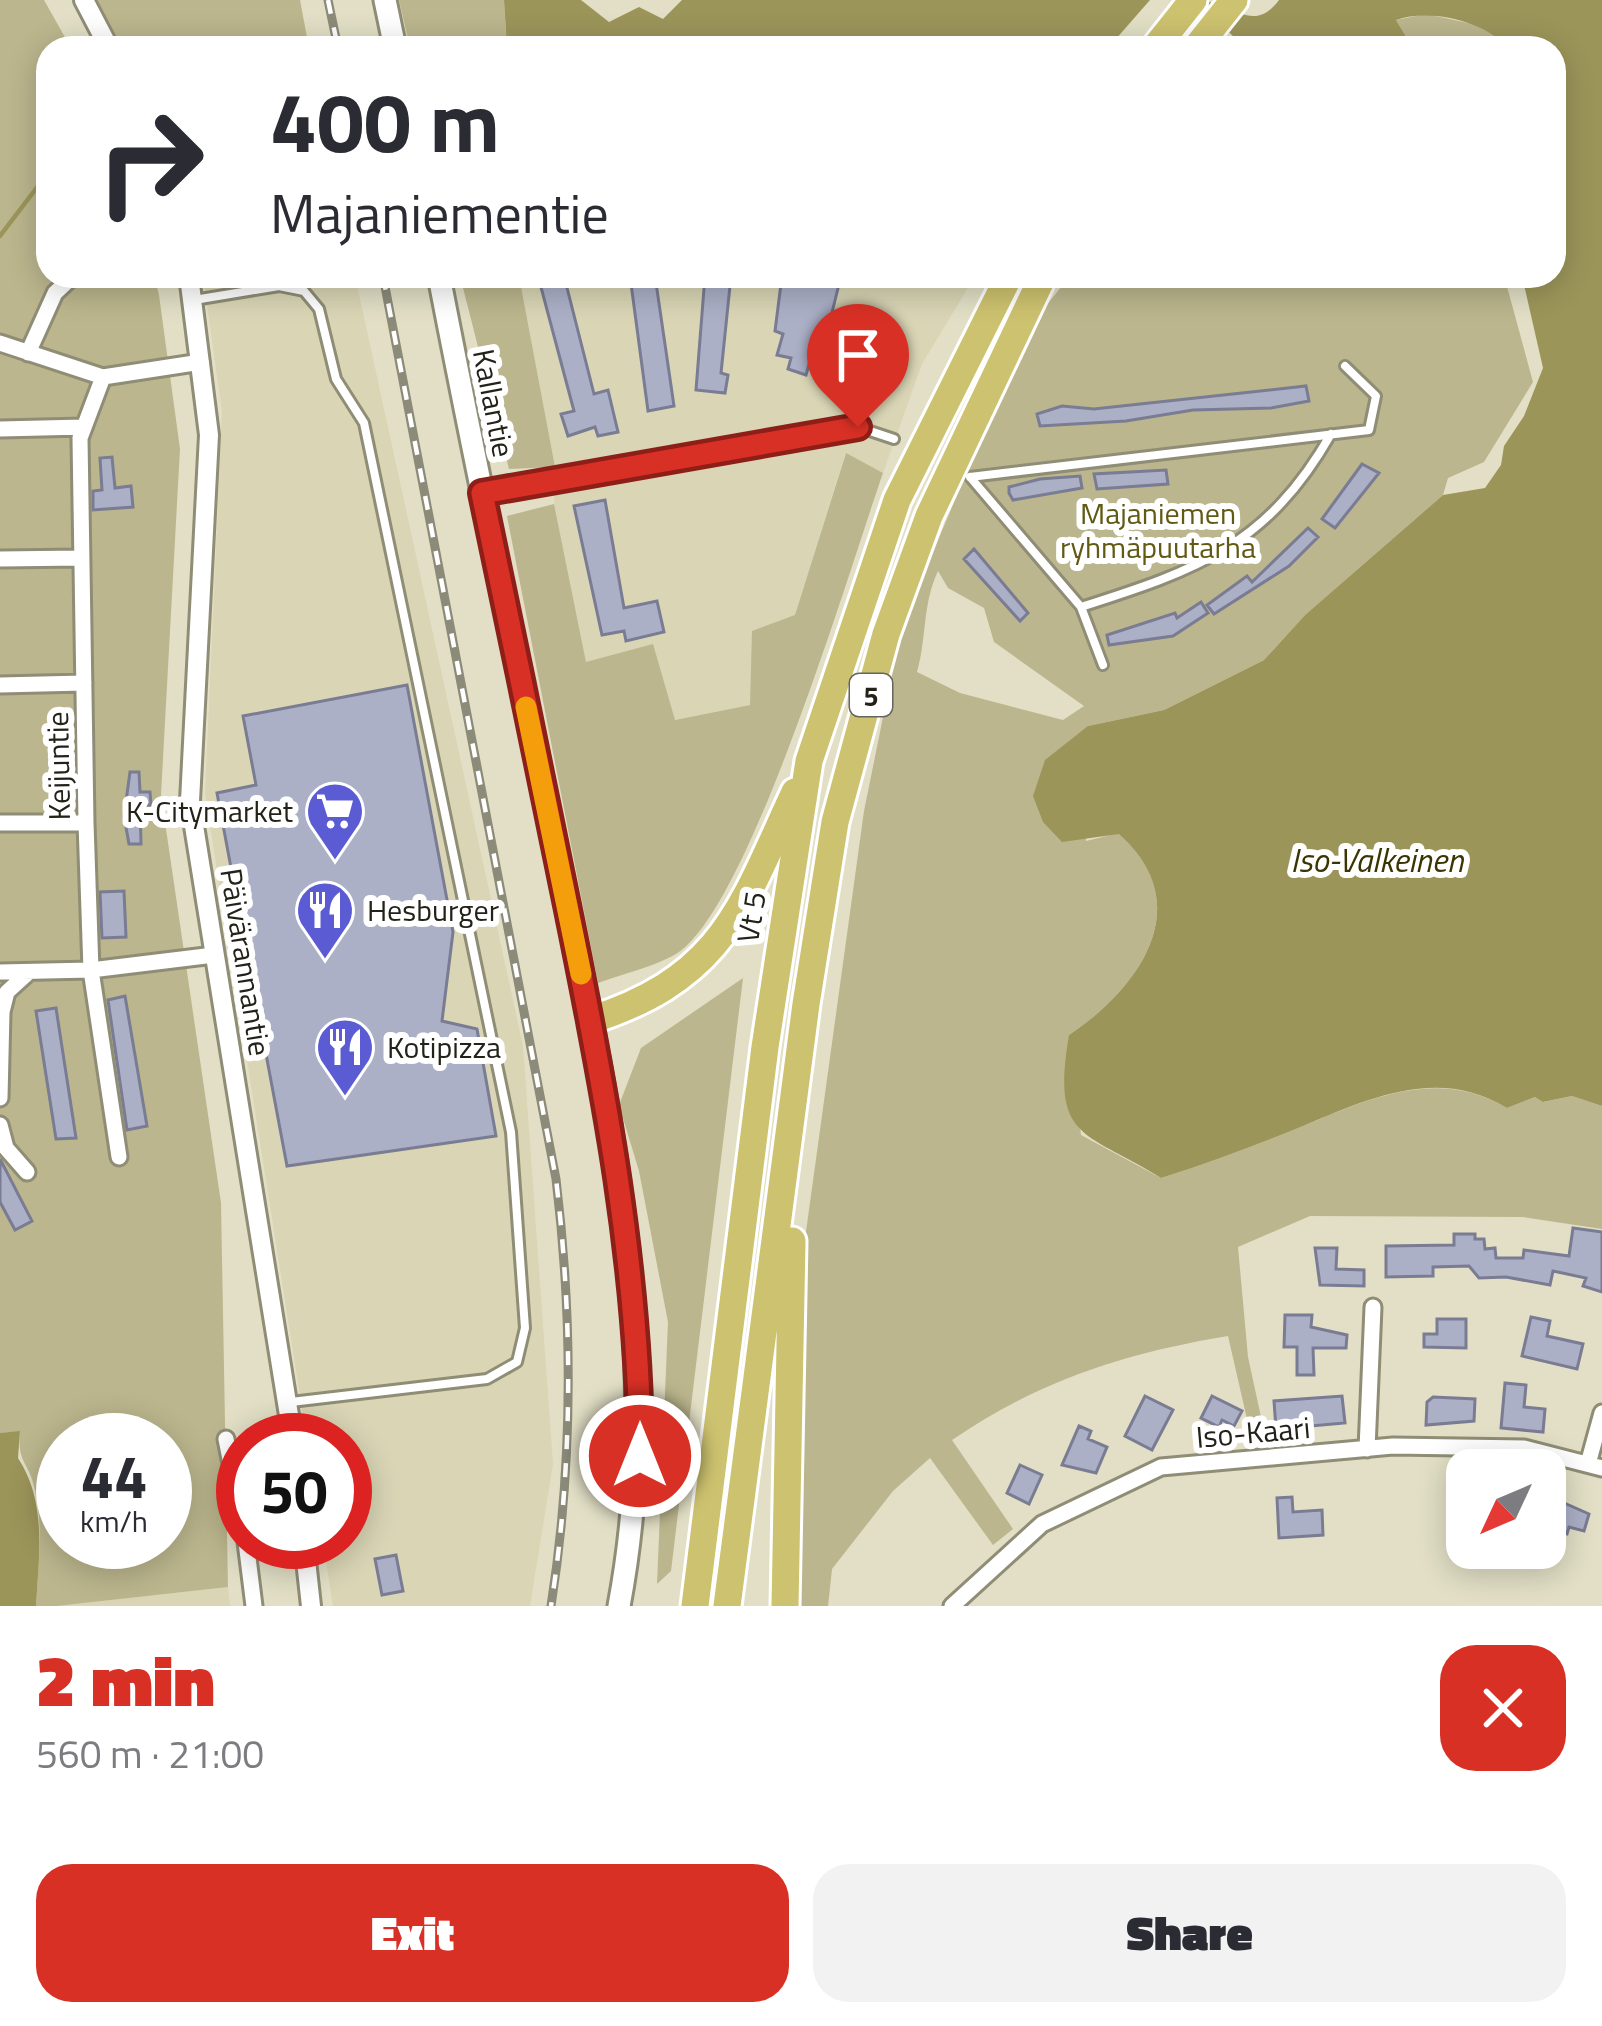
<!DOCTYPE html>
<html lang="en">
<head>
<meta charset="utf-8">
<style>
	:root { --surface:#fff; --page:#f2f2f3; --text:#2b2b33; --muted:#7c7c81; --accent:#d93025 }
	body { margin:0; font-family:"Titillium Web",sans-serif; background:var(--page); color:var(--text); height:100vh; display:flex; flex-direction:column; font-size:45px; white-space:nowrap }
	* { box-sizing:border-box; margin:0 }
	p { font-size:39px; color:var(--muted) }
	.icon { flex:none; width:66px; height:66px; fill:none; stroke:currentColor; stroke-width:2; stroke-linecap:round; stroke-linejoin:round }
	.map { position:relative; height:1606px; overflow:hidden }
	.drawer { display:flex; flex-direction:column; background:var(--surface); flex:1 }
	.drawer>* { flex:none }
	.top-card { position:absolute; left:36px; top:36px; width:1530px; height:252px; border-radius:36px; box-shadow:0 6px 30px #0003; background:#fff; color:var(--text); overflow:hidden }
	.needle { width:78px; rotate:226deg }
	.fabs { position:absolute; left:1446px; top:1449px; display:grid; gap:24px }
	.fabs a { display:grid; place-items:center; width:120px; height:120px; border-radius:24px; background:var(--surface); box-shadow:0 6px 30px #0003; font-size:60px }
	.speed { position:absolute; left:36px; top:1413px; display:flex; gap:24px; font-size:60px; font-weight:700; text-align:center }
	.speed>* { display:grid; place-content:center; width:156px; height:156px; border-radius:50%; background:var(--surface); box-shadow:0 6px 30px #0003; line-height:1 }
	.speed small { font-size:30px; font-weight:400 }
	.speed .limit { border:18px solid #d22; background:#fff; color:#111 }
	.pin { position:absolute; display:grid; place-items:center; width:102px; height:102px; color:#fff; margin:-123px -51px; border-radius:50% 50% 50% 0; rotate:-45deg; box-shadow:0 0 12px #0007 }
	.pin .icon { rotate:45deg }
	.me { position:absolute; width:132px; margin:-66px; rotate:0deg; stroke-linejoin:round; filter:drop-shadow(0 0 9px #0008) }
	.turn { display:flex; align-items:center; gap:42px; height:252px; padding:0 36px; font-size:54px }
	.turn .icon { width:156px; height:156px; stroke-width:2.5 }
	.turn b { display:block; font-size:84px; line-height:102px }
	.round { display:grid; place-items:center; flex:none; width:126px; height:126px; border-radius:36px; background:var(--page) }
	.overview { display:flex; align-items:center; justify-content:space-between; height:204px; padding:0 36px }
	h1 { font-size:72px; font-weight:800; line-height:90px; color:var(--accent) }
	.primary-button { display:flex; gap:24px; margin-top:auto; padding:24px 36px }
	.primary-button a { flex:1; height:138px; border-radius:36px; background:var(--accent); color:#fff; font-size:48px; font-weight:800; line-height:138px; text-align:center }
	.primary-button a+a { background:var(--page); color:var(--text) }
	.map>svg:first-child { display:block }
</style>
</head>
<body>
<div class="map">
<svg width="1602" height="1606" viewBox="0 0 1602 1606">
	<rect width="100%" height="100%" fill="#e2dfc6"/>
	<path fill="#d9d5b5" d="M203 276H355L523 1046 553 1464 530 1606H333L323 1542H345V1440H307L205 794 222 412Z
		M519 276H975L922 364 883 473 845 454 795 615 750 705 674 720 586 662 554 504 555 467Z
		M228 1587 230 1606H57Z"/>
	<path fill="#bbb68d" fill-rule="evenodd" d="M0 0H44L71 48H48V276H154L159 295 180 449 161 795 221 1203 228 1587 57 1606H36C38 1567 44 1525 34 1486 28 1461 17 1463 20 1432L0 1433ZM63 1440H165V1542H63Z
		M97 0H300L309 48H120Z
		M399 0H504L506 35 604 48H410Z
		M1426 14 1487 27 1508 48H1413L1396 20Z
		M460 276H519L555 467 509 469Z
		M1070 276H1499L1505 279 1533 382 1484 462 1448 478 1443 495 1305 615 1264 660 1164 710 1088 726 1086 841 1119 833C1198 904 1141 987 1069 1035L1081 1135 1161 1178C1209 1163 1257 1145 1303 1126 1370 1098 1438 1067 1507 1108L1535 1097 1544 1102 1572 1096 1602 1106V1229L1522 1217 1310 1216 1238 1247 1248 1357 1266 1440 1252 1441 1228 1336C1125 1353 1038 1381 952 1440L1013 1529 993 1545 930 1458 893 1491 832 1569 828 1606H797L800 1275 864 811 894 663 914 597 960 488 1041 312ZM938 571 948 588 984 608 994 642 1084 706 1063 720 960 693 917 672C927 637 922 605 938 571Z
		M846 453 883 473C850 567 749 910 676 954 654 967 622 974 598 983L507 516 554 504 586 662 653 644 675 720 750 705 752 631 795 615Z
		M743 978 671 1571 657 1584 668 1322 639 1171 619 1105 641 1048Z"/>
	<path fill="#9c955a" d="M504 0H581L609 22 639 7 663 19 682 0H1150L1108 48H507Z
		M1196 0C1231 0 1252 36 1279 0H1602V1106L1572 1096 1543 1102 1535 1097 1507 1108C1438 1066 1370 1098 1303 1126 1257 1145 1209 1163 1161 1178 1084 1130 1051 1141 1069 1035 1141 987 1198 904 1119 834L1062 842 1043 822 1033 796 1045 760 1088 726 1164 710 1264 660 1305 615 1443 495 1485 488 1501 465 1504 446 1524 416 1543 368 1522 276H1554V48H1508C1485 21 1430 8 1396 20L1413 48H1234L1238 41Z
		M20 1431 18 1458C47 1502 39 1555 36 1606H0V1433Z"/>
	<g fill="none" stroke-linecap="round" stroke-linejoin="round">
		<path stroke="#9c955a" stroke-width="4.5" d="M0 236 48 173"/>
	</g>
	<path fill="#acb0c7" stroke="#797c92" stroke-width="3" d="M538 276H564L594 394 608 390 618 432 598 436 595 427 568 436 561 414 574 411Z
		M630 276H655L674 406 648 411Z
		M705 276H731L721 373 728 375 725 393 696 390Z
		M782 276H841L824 345 815 343 806 375 788 369 791 358 777 355 783 334 775 331Z
		M1306 386 1309 401 1271 408 1193 410 1126 421 1040 426 1037 414 1062 406 1094 409Z
		M112 457 115 488 131 486 133 507 93 510V491L102 490 100 458Z
		M1362 464 1379 473 1335 528 1322 519Z
		M1166 470 1168 484 1097 489 1094 474Z
		M1080 476 1082 488 1013 500 1009 493V487L1040 479Z
		M605 500 624 608 657 601 664 632 626 641 624 631 602 635 574 506Z
		M1308 528 1318 537 1289 566 1214 614 1207 605 1247 576 1252 582Z
		M974 549 1028 613 1020 621 964 559Z
		M1201 602 1208 613 1173 636 1109 645 1107 635 1175 613 1177 618Z
		M407 685 453 932 442 1021 477 1029 496 1136 287 1166 217 793 256 785 243 716Z
		M130 772H139L140 792H150L151 805H140L141 844H129L124 816Z
		M124 891 126 937 102 938 100 892Z
		M125 996 147 1126 127 1130 108 1000Z
		M56 1008 76 1138 56 1139 36 1011Z
		M0 1159 32 1221 15 1230 0 1202Z
		M1573 1228 1602 1232V1292L1583 1286 1586 1278 1553 1271 1550 1285 1506 1277 1479 1278 1469 1266 1433 1267V1276L1386 1277V1246L1454 1245V1234H1475V1239H1484L1485 1249 1495 1248 1496 1258H1523L1524 1250 1569 1256Z
		M1315 1248H1337L1336 1269 1364 1270V1286L1320 1285Z
		M1285 1315H1312L1311 1327 1347 1335 1346 1348H1313L1314 1375H1297V1347H1284Z
		M1531 1317 1550 1321 1547 1336 1583 1344 1577 1369 1522 1356Z
		M1437 1319H1466V1348L1424 1347V1334H1437Z
		M1505 1383 1526 1385 1524 1407 1545 1409 1543 1432 1501 1428Z
		M1145 1396 1173 1410 1152 1450 1125 1436Z
		M1212 1396 1242 1411 1234 1426 1222 1420 1219 1427 1201 1418Z
		M1342 1396 1345 1423 1276 1429 1274 1401Z
		M1433 1397 1475 1399 1474 1421 1426 1425 1427 1402Z
		M1079 1426 1091 1431 1088 1439 1107 1447 1096 1473 1062 1465Z
		M1020 1465 1042 1475 1029 1504 1007 1493Z
		M1292 1497 1293 1512 1322 1510 1323 1535 1279 1538 1277 1498Z
		M1553 1498 1589 1514 1584 1531 1569 1527 1567 1534 1545 1528Z
		M396 1555 403 1591 382 1595 375 1559Z"/>
	<g fill="none" stroke-linecap="round" stroke-linejoin="round">
		<g stroke="#8f8d76" stroke-width="14">
			<path id="service" d="M194 300 279 286 304 291 319 309 336 379 364 423 511 1132 525 1328 517 1362 487 1379 291 1402
				M970 477 1081 607C1197 570 1267 546 1331 434
				M970 477 1369 430 1376 396 1345 366
				M484 493 858 427 894 439
				M1081 607 1103 665"/>
		</g>
		<g stroke="#8f8d76" stroke-width="21">
			<path id="minor" d="M0 343 103 377 201 362
				M28 353 55 293 73 276
				M103 377 80 438 86 823 91 970 119 1157
				M0 429 84 427
				M0 559 81 558
				M0 685 84 683
				M0 823H86
				M0 972 91 970 214 955
				M0 1098 2 1012 7 992 29 972
				M0 1125 6 1148 27 1172
				M226 1439 243 1524
				M1367 1449 1373 1307
				M1588 1464 1602 1413
				M246 1542 254 1606
				M952 1606 1042 1524 1161 1467 1393 1446 1524 1448 1602 1468"/>
		</g>
		<g stroke="#8f8d76" stroke-width="24">
			<path id="tertiary" d="M84 0 109 48
				M189 276 209 435 190 801 293 1440
				M304 1542 311 1606"/>
		</g>
		<g stroke="#8f8d76" stroke-width="27">
			<path id="secondary" d="M385 0 395 48
				M439 276C476 469 517 661 557 853 608 1105 667 1350 619 1606"/>
		</g>
		<g stroke="#fff" stroke-width="33">
			<path id="motorway" d="M1155 48 1193 0
				M1196 48 1234 0
				M591 1020C724 977 741 908 795 792
				M695 1606 765 1047 809 761 897 500 1009 276
				M727 1606 806 1004 835 822 886 634 929 516 1043 276
				M785 1606 792 1241"/>
		</g>
		<use href="#service" stroke="#fff" stroke-width="8"/>
		<use href="#minor" stroke="#fff" stroke-width="15"/>
		<use href="#tertiary" stroke="#fff" stroke-width="18"/>
		<use href="#secondary" stroke="#fff" stroke-width="21"/>
		<use href="#motorway" stroke="#cdc26f" stroke-width="27"/>
		<g stroke="#8c8a78" stroke-width="9">
			<path id="rail" d="M328 0 338 48
				M383 276 556 1179C573 1321 573 1465 551 1606"/>
		</g>
		<use href="#rail" stroke="#fff" stroke-width="4.5" stroke-dasharray="14" stroke-linecap="butt"/>
	</g>
	<g fill="none" stroke-linecap="round" stroke-linejoin="round">
		<g stroke="#8d1f18" stroke-width="30">
			<path id="route" d="M640 1456C640 1270 604 1087 567 905 539 768 511 630 482 493L858 427"/>
		</g>
		<use href="#route" stroke="#d93025" stroke-width="21"/>
		<path stroke="#f59e0b" stroke-width="21" d="M526 707 581 974"/>
	</g>
	<defs>
		<g id="supermarket-pin" transform="scale(3)"><path d="M0 17L-7.5 6A9.5 9.5 0 1 1 7.5 6Z" fill="#5b5cd4" stroke="#fff"/><path d="M-6-5.5h2.5l.6 2H6L4.5 2H-2.5L-4.4-4H-6ZM-1.5 3.2a1.3 1.3 0 1 0 .1 0ZM3 3.2a1.3 1.3 0 1 0 .1 0Z" fill="#fff"/></g>
		<g id="restaurant-pin" transform="scale(3)"><path d="M0 17L-7.5 6A9.5 9.5 0 1 1 7.5 6Z" fill="#5b5cd4" stroke="#fff"/><path d="M-5-6h1v4h1v-4h1v4h1v-4h1v5L-1.5 .5V6h-2V.5L-5-1ZM5-6V6H3V1.5H1.5Q1.5-4 5-6Z" fill="#fff"/></g>
	</defs>
	<g fill-rule="evenodd">
		<use href="#supermarket-pin" x="335" y="811"/>
		<use href="#restaurant-pin" x="325" y="910"/>
		<use href="#restaurant-pin" x="345" y="1047"/>
	</g>
	<g text-anchor="middle" dominant-baseline="central" stroke-width="12" stroke-linejoin="round" paint-order="stroke">
		<rect fill="#fff" stroke="#65645e" stroke-width="3" x="850" y="674" width="42" height="42" rx="9"/>
		<g font-size="27" font-weight="bold" fill="#232219">
			<text x="871" y="695">5</text>
		</g>
		<g font-size="30" fill="#232219" stroke="#fff">
			<text transform="translate(494 403) rotate(79)">Kallantie</text>
			<text transform="translate(58 766) rotate(-91)">Keijuntie</text>
			<text transform="translate(751 917) rotate(-81)">Vt 5</text>
			<text transform="translate(246 962) rotate(81)">Päivärannantie</text>
			<text transform="translate(1253 1432) rotate(-5)">Iso-Kaari</text>
		</g>
		<g font-size="30" fill="#625913" stroke="#fff">
			<text x="1158" y="513">Majaniemen<tspan x="1158" dy="34">ryhmäpuutarha</tspan></text>
		</g>
		<g font-size="30" fill="#232219" stroke="#fff" text-anchor="start">
			<text x="293" y="811" text-anchor="end">K-Citymarket</text>
			<text x="367" y="910">Hesburger</text>
			<text x="387" y="1047">Kotipizza</text>
		</g>
		<g font-size="33" font-style="italic" fill="#3b3503" stroke="#fff">
			<text x="1377" y="860">Iso-Valkeinen</text>
		</g>
	</g>
</svg>
<div class="fabs">
<a><svg class="needle" viewBox="-14 -14 28 28"><path d="M0-13l5 13h-10z" fill="#e53935"/><path d="M0 13l5-13h-10z" fill="#7c7c81"/></svg></a>
</div>
<div class="speed"><div>44<small>km/h</small></div><div class="limit">50</div></div>
<div class="pin" style="left:858px;top:427px;background:#d93025"><svg class="icon" aria-label="arrive" viewBox="0 0 24 24"><path d="M6 21V4h12l-3 4 3 4H6"/></svg></div>
<svg class="me" style="left:640px;top:1456px" viewBox="-20 -20 40 40"><circle r="17" fill="#d93025" stroke="#fff" stroke-width="3"/><path d="M0-11L8 9 0 5-8 9z" fill="#fff"/></svg>
<div class="top-card">
<div class="turn"><svg class="icon" aria-label="right" viewBox="0 0 24 24"><path d="M7 20v-9h11M14 6l5 5-5 5"/></svg><div><b>400 m</b>Majaniementie</div></div>
</div>
</div>
<section class="drawer">
<div class="overview"><div><h1>2 min</h1><p>560 m · 21:00</p></div><a class="round" style="background:#d93025;color:#fff"><svg class="icon" aria-label="close" viewBox="0 0 24 24"><path d="M6 6l12 12M18 6L6 18"/></svg></a></div>
<div class="primary-button"><a>Exit</a><a>Share</a></div>
</section>
</body>
</html>
